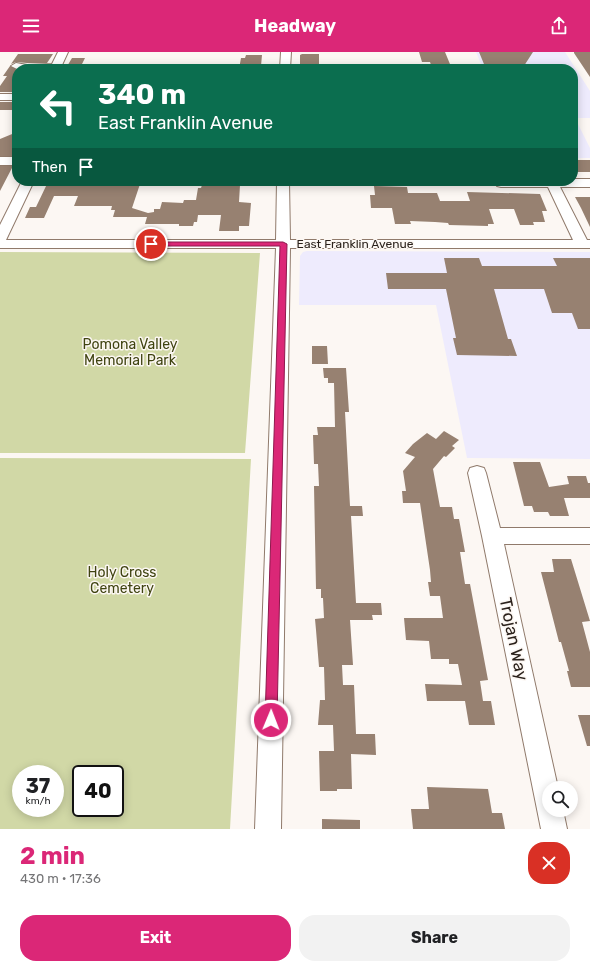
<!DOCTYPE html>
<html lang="en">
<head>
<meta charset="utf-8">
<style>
	:root { --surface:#fff; --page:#f2f2f2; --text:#202124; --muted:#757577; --accent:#db2777 }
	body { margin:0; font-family:Rubik,sans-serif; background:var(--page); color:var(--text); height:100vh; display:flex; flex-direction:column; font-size:15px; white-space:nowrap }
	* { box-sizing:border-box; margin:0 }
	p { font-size:13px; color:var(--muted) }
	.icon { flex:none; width:22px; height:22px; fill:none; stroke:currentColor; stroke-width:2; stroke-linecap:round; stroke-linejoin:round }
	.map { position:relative; height:777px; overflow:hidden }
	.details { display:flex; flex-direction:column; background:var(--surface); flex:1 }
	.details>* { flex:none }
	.top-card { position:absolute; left:12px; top:12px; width:566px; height:122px; border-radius:16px; box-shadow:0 2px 10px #0003; background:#0b6e4f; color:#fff; overflow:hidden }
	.fabs { position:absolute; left:542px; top:729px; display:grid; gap:8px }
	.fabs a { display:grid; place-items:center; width:36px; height:36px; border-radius:50%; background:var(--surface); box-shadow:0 2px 10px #0003; font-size:20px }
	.speed { position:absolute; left:12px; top:713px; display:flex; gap:8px; font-size:20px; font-weight:700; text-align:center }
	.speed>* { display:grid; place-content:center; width:52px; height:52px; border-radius:50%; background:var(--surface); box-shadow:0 2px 10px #0003; line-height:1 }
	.speed small { font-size:10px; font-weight:400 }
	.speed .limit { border:2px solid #111; border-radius:6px; background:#fff; color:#111 }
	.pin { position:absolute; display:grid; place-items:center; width:34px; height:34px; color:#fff; margin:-17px; border:2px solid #fff; border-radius:50%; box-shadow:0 1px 4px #0007 }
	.me { position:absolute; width:44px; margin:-22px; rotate:1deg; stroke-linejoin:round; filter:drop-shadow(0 0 3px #0008) }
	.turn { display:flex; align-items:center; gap:14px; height:84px; padding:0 20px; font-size:18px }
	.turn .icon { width:52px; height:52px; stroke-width:2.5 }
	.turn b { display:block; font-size:28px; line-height:34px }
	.then { display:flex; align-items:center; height:38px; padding:0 20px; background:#0003; gap:8px; font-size:15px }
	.round { display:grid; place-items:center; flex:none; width:42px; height:42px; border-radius:16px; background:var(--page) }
	.head { display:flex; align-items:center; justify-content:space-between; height:68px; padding:0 20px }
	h1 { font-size:24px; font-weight:700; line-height:30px; color:var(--accent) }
	.button { display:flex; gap:8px; margin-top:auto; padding:8px 20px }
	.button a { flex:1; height:46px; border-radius:16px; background:var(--accent); color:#fff; font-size:16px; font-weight:700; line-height:46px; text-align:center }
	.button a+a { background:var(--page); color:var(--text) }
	header { display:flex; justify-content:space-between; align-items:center; height:52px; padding:0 20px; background:var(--accent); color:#fff; font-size:18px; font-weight:700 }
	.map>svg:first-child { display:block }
</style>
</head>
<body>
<header><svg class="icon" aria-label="menu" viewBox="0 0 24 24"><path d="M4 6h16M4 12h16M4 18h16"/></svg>Headway<svg class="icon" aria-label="share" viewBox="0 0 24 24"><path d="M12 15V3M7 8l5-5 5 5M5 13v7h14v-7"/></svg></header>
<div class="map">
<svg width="590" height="777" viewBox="0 0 590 777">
	<rect width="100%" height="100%" fill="#fcf7f3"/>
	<path fill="#eeebfd" d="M476 0H565L590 39V66H575L590 96V106H573V17H483Z
		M307 199 590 200V407L467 406 436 253H299L300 204 303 200Z"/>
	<path fill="#d1d8a6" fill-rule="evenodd" d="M0 200 260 201 245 401H0Z
		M0 406 251 407 230 777H0ZM21 722H55V756H21ZM81 722H115V756H81Z"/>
	<path fill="#978171" d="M419 0H445L452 17H437L435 13H431L430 10H422Z
		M479 0H533L522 17H486Z
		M574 0H590V25L574 1Z
		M18 2H53L47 11H27L16 10 11 12Z
		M302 2H319V17H304V14L300 13V3Z
		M246 3H262L261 14H257V17H239L241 6H245Z
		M72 6H85L80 16H66Z
		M10 14 17 18V40H0V34L7 24H3Z
		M0 50H17V58H0Z
		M17 80V104H0V87Z
		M573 108H590V120H575L573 116Z
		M0 114H13L0 139Z
		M53 129H141L132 156 148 161 154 160V157H160L162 150 183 151 184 148H196L198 136H201L202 133H240L239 150 251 151 249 174H239V179H219L221 163H198L197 170H194L193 174H179V172H145L147 165H113L115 158H111L112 154H74L78 144H54L44 166H25L30 155H36L47 132H52Z
		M374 134 407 135 408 141H437L440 149H470L467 140 540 142 547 159H542L545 170H533L534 173H520L514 157H489L494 172H488V174L449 173 448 171 435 170 410 169 411 172H395L392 156H371L370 143H375Z
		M575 145H590V175L581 156Z
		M444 206H479L482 214H557L553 206H590V277H578L572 261H552L544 237H494L508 287H511L517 304 457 303 453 286H456L446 237H388L386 221H447Z
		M312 294H327L328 312H312Z
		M323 316H346L349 360H345L350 454H362L363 464H351L356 551H381L382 563H372L373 568H350L353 613H342L343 633H354L356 682H375L376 703 351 702 352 737H337V739H320L319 699H334L333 673H318L320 648H325L324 615H319L316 578 315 567 324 566 323 546H321V537H316L314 434H319L318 412H314L313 383H318L317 375H335L334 331H328V326H324Z
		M444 379 459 388 452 394 455 396 446 405 444 404 433 417 440 455H452L454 467H459L465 500H460L465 532H470L488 628 480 629 483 649H491L495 673H469L465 649H427L425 632 462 633 458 612H449V607H431L429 589 406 588 404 566H443L440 544H430L428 530H431L430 518 420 451H403L402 439H406L403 419 415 405 405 401 413 392 427 381 436 387Z
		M513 410H540L549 435 569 432 567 424H586L588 431H590V446H564L569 464H550L548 460H534L532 454H524Z
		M552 507H571L590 569 582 570 590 600V635H571L567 619H569L561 590H559L541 520H554Z
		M578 663H590V694H587Z
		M427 735 488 737 492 761H502L505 777H413L411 757H429Z
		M322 767 360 768V777H322Z"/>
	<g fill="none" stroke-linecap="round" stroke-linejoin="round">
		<g stroke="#907a6b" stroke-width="2">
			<path id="minor" d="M58 0H68L62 13 57 17H17L11 14 16 11 27 13 52 12Z
				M281 0H291L290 17H280Z
				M0 42H17V48H0Z
				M0 105H17V113H0Z
				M573 127H590V135H560L587 188H590V196H290L281 777H255L276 196H0V173L22 129H34L6 188H276L277 129H289L290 188H573L548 135H501L497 134 495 131 496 129H573Z
				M477 414 484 416 486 421 500 476H590V492H504L558 736H549V758H563L567 777H541L482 484 468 421 470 416Z"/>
		</g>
		<use href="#minor" fill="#fff" fill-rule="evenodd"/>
	</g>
	<path fill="#db2777" stroke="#8e194d" d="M149 190H283L287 192 277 668 275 673 271 674 267 673 265 668 280 194H151L148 192Z"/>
	<g text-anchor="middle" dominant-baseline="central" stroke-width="3" stroke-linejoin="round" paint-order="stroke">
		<g font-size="12" fill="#2a211b" stroke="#fcf7f3">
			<text x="355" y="192">East Franklin Avenue</text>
		</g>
		<g font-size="14" fill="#3f4310" stroke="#fcf7f3">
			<text x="130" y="292">Pomona Valley<tspan x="130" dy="16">Memorial Park</tspan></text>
			<text x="122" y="520">Holy Cross<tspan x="122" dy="16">Cemetery</tspan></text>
		</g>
		<g font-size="17" fill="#2a211b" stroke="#fcf7f3">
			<text transform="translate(514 587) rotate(78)">Trojan Way</text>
		</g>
	</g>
</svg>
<div class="fabs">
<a><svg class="icon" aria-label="search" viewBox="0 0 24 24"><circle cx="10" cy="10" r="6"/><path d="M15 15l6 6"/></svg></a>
</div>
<div class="speed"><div>37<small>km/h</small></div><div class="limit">40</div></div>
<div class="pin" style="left:151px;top:192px;background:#d93025"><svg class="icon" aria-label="arrive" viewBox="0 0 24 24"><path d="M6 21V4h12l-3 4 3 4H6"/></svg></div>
<svg class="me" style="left:271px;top:668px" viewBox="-20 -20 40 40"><circle r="17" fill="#db2777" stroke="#fff" stroke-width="3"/><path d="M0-11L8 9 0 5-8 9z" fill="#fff"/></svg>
<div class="top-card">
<div class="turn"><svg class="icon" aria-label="left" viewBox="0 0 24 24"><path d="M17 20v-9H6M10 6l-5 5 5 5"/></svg><div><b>340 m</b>East Franklin Avenue</div></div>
<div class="then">Then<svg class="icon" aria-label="arrive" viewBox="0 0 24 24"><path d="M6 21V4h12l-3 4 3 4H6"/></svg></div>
</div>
</div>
<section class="details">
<div class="head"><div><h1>2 min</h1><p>430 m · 17:36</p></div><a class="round" style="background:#d93025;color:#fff"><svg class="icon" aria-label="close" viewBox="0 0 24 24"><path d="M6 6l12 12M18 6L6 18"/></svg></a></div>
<div class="button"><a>Exit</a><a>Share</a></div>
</section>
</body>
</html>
